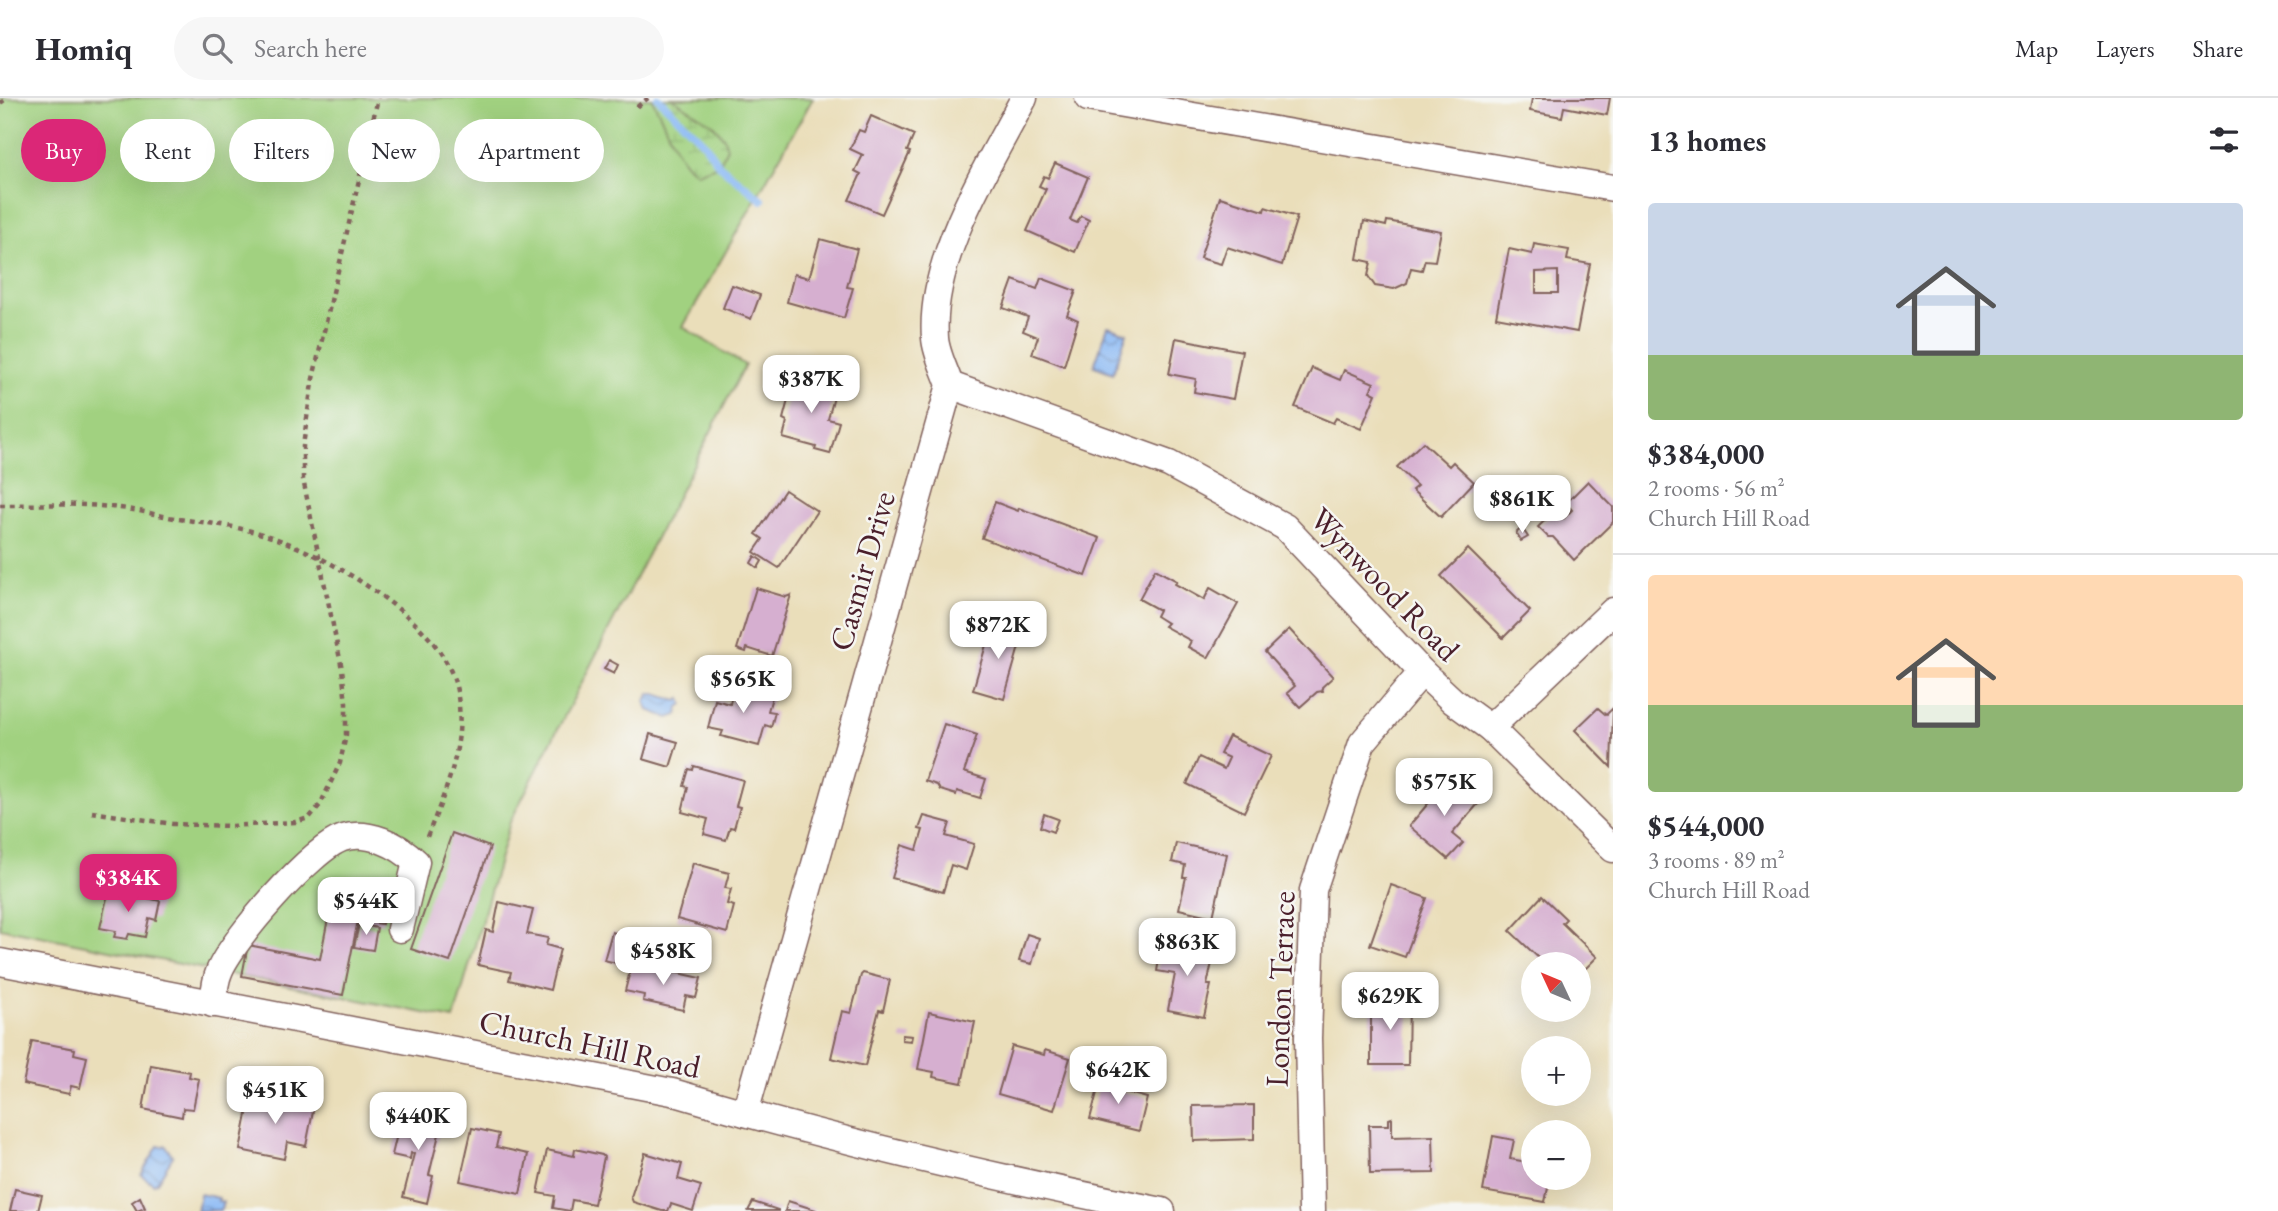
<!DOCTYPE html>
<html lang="en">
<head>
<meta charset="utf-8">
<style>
  body { margin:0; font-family:"EB Garamond",serif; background:#f7f7f7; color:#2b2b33; height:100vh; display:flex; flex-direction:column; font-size:26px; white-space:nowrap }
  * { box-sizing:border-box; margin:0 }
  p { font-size:23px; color:#7c7c81 }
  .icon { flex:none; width:38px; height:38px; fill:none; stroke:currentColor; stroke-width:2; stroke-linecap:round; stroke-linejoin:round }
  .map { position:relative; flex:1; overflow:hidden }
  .side { display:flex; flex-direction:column; background:#fff; width:665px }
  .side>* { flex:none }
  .guide { position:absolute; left:21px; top:21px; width:665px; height:63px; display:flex; gap:14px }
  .needle { width:46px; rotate:314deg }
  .buttons { position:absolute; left:1521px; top:854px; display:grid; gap:14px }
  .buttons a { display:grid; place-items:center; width:70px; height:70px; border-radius:50%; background:#fff; box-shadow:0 7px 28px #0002; font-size:35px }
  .price { position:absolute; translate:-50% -60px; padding:0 16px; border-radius:14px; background:#fff; color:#222; font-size:23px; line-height:46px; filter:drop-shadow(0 2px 4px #0008) }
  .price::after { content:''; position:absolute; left:50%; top:42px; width:21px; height:16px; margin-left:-10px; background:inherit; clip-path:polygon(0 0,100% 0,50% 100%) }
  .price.on { background:#db2777; color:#fff }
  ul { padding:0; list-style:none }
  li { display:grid; align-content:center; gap:14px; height:371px; padding:0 35px }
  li+li { border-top:2px solid #e1e1e2 }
  li span { display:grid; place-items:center; height:217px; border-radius:7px; color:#555 }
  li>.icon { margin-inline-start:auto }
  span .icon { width:126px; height:126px; fill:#fffc; stroke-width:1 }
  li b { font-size:30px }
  h2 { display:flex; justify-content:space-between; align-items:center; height:84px; padding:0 35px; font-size:30px }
  .chip { padding:0 24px; border-radius:32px; background:#fff; box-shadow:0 7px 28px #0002; font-size:24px; line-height:63px }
  .chip.on { background:#db2777; color:#fff }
  header { display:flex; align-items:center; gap:42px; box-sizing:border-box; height:98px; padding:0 35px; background:#fff; border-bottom:2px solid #e1e1e2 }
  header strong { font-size:33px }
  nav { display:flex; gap:38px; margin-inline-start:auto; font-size:24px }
  .search { width:490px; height:63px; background:#f7f7f7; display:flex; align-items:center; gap:18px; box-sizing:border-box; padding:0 24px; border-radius:38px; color:#7c7c81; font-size:26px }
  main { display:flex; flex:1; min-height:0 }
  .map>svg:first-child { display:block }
  .green { fill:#a1d180; stroke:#767856; stroke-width:2 }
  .wetland { fill:url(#wetland-marsh); stroke:#767856; stroke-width:2 }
  .water { fill:url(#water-waves); stroke:#6a6c90; stroke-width:2 }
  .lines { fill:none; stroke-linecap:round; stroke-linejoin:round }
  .stream { stroke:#8ab9f5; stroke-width:8 }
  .building { fill:#d6afd0; fill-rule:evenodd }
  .minor-casing { stroke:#82625d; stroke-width:29 }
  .path { stroke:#82625d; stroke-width:4.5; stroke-dasharray:5 5; stroke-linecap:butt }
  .minor { stroke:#fff; stroke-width:26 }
  .labels { text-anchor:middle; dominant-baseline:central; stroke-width:5; stroke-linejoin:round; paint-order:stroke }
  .street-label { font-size:32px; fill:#4a1f2b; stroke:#f6f6f2 }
</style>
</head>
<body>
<header>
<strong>Homiq</strong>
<div class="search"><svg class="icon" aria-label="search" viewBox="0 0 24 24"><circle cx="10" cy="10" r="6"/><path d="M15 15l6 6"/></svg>Search here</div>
<nav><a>Map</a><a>Layers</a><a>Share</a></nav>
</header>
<main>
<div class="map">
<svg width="1613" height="1113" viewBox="0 0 1613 1113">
  <defs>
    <pattern id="wetland-marsh" width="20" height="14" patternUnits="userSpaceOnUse" patternTransform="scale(1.75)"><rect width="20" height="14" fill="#a1d180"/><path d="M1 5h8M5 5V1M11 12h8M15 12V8" fill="none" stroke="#8cb36f"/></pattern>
    <pattern id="water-waves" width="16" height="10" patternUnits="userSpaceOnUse" patternTransform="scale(1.75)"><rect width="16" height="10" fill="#8ab9f5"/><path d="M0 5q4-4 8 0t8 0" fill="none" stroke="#7396c7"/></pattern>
  </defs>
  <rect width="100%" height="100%" fill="#f6f6f2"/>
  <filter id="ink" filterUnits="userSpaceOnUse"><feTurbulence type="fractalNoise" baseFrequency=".0143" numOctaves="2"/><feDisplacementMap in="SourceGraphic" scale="14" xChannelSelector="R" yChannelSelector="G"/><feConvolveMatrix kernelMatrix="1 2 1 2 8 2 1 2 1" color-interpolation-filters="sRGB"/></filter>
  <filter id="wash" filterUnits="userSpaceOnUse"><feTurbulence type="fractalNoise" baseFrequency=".00686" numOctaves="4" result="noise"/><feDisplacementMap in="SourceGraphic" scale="28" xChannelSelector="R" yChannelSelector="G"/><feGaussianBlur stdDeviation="1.57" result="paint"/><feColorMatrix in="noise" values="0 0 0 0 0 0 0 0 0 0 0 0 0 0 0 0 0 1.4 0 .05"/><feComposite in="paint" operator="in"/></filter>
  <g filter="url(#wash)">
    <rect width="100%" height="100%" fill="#eadeba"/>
    <polygon class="green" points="0,0 813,0 683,229 745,267 510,724 454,921 0,830"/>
    <path class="wetland" d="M 651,0 L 672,0 L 712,26 L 724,40 L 727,50 L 719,67 L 697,75 C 675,64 665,20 651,0 Z"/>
    <g class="water">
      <polygon points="1108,228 1127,235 1113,275 1094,268"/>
      <polygon points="650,596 656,596 677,603 681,601 683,606 679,609 677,617 669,620 648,612 645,603"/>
      <polygon points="165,1047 173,1058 157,1084 154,1086 141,1077 158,1048 162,1049"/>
      <polygon points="200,1096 219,1100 218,1103 223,1104 221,1112 197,1113"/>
    </g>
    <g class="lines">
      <polyline class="stream" points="658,0 705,46 719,67 762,102"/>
    </g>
    <g id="blocks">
      <g class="building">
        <polygon points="1532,0 1610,0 1607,17 1564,9 1562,19 1530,13"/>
        <polygon points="871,18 914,37 907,53 910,54 882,116 849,102 861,76 855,73 863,57 850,51 859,32 864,34"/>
        <polygon points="1055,65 1088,79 1070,122 1077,125 1081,118 1089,122 1075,154 1027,133 1046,91 1039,88 1044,78 1048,80"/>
        <polygon points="1220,99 1264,113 1265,109 1297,119 1282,167 1227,149 1221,166 1200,160"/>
        <polygon points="1364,123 1386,128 1387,123 1441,133 1435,163 1425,162 1422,172 1411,170 1407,185 1394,191 1375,188 1368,178 1371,164 1357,161"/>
        <polygon points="820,141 857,151 847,189 853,190 844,220 787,204 794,176 809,180"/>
        <path d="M 1534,146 L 1569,152 L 1567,162 L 1590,166 L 1577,234 L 1496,219 L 1509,151 L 1532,156 ZM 1558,173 L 1558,195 L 1536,195 L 1536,174 Z"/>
        <polygon points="1041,180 1076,193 1067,217 1078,222 1064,268 1032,256 1038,239 1023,233 1028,219 1003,210 1013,182 1037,191"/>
        <polygon points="732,187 760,197 751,221 723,210"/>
        <polygon points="1176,240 1242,253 1233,301 1194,294 1196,281 1169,276"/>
        <polygon points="1312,270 1340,282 1344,272 1374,285 1370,293 1376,296 1361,331 1336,320 1333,325 1295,309"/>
        <polygon points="800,278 837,288 828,321 839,324 830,356 815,352 816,349 783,340 787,323 783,321 792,287 797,288"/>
        <polygon points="1423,344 1449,368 1453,364 1474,384 1441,419 1412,392 1417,388 1397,369"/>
        <polygon points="1588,383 1613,409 1613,424 1574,462 1553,439 1548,439 1538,429 1556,412 1564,420 1572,412 1566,405"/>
        <polygon points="785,392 817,413 779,470 754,454 763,441 756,436"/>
        <polygon points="995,404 1018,413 1019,410 1100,440 1086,478 982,440"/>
        <polygon points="1522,430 1528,439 1521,443 1516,435"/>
        <polygon points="1468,451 1530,513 1503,540 1441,478"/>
        <polygon points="755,458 762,463 758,470 751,465"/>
        <polygon points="1155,471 1177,483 1175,486 1204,502 1210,490 1238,506 1208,560 1188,549 1191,543 1164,528 1167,525 1156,518 1159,512 1139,501"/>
        <polygon points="756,490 786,499 791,497 772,558 747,550 746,554 737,551"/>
        <polygon points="992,526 1023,535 1004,601 973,592"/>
        <polygon points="1289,531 1333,579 1322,589 1323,593 1317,594 1300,609 1287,595 1295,588 1265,554"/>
        <polygon points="609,562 618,567 614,576 604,571"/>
        <polygon points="734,586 773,596 768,613 775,614 771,629 765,627 759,648 721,638 723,633 708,630 715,602 730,606"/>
        <polygon points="1598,610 1606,617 1613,610 1611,669 1575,632"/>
        <polygon points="944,626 977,637 964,674 986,681 980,700 957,693 956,697 940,692 937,687 925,683"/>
        <polygon points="650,636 678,644 670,669 643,661"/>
        <polygon points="1229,638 1271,658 1244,714 1187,686 1199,659 1224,671 1229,660 1220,656"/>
        <polygon points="694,668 743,682 736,708 740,709 734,730 730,729 726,742 704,736 708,721 682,714 688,689 684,688 689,671 693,672"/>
        <polygon points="1449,681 1478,706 1452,736 1463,745 1448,761 1409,728"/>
        <polygon points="1044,716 1058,721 1053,734 1040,729"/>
        <polygon points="924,718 950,725 946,738 974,746 966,772 951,767 943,794 892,780 902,747 917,752 923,732 919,731"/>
        <polygon points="452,735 490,749 450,864 411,851"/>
        <polygon points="1176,745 1227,756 1213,819 1179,811 1186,779 1183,779 1185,767 1172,764"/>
        <polygon points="693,765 729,775 725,790 731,791 727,806 734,808 727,835 677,821"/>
        <polygon points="335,785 388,794 382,826 358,822 343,897 242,878 248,847 320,861"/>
        <polygon points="1391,787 1427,800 1405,859 1370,847"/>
        <polygon points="109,791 160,803 156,822 149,820 145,839 129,836 127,841 114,839 116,833 100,830"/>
        <polygon points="1542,798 1566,821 1562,825 1597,859 1578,878 1578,866 1545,866 1510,833"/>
        <polygon points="499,804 533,812 527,836 548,840 546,847 560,851 550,892 509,882 511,874 478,867 486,832 493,834"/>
        <polygon points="359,826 377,830 373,852 354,849"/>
        <polygon points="612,834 636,841 628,868 604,862"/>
        <polygon points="1027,836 1039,840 1032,866 1019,863"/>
        <polygon points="1162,845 1214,856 1207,887 1211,887 1204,919 1168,912 1175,876 1157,873"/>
        <polygon points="631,869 650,873 651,869 701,880 696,900 686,898 683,912 643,903 644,897 625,893"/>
        <polygon points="863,875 890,882 883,913 879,912 865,968 831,960 842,913 851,915 861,877"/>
        <polygon points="1371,902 1409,902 1408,967 1371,967"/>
        <polygon points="929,914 975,924 962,985 933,979 934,974 918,971"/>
        <polygon points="902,937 912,938 911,943 902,942"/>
        <polygon points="32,943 75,951 74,956 87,959 80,990 71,988 69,996 23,986"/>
        <polygon points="1012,948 1044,957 1045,952 1070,960 1054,1012 998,996"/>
        <polygon points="151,967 190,974 189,979 199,981 193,1011 183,1010 182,1019 143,1011"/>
        <polygon points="1102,976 1117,980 1114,991 1147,1000 1139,1033 1090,1021"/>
        <polygon points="251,996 314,1008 306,1048 287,1044 284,1061 240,1052"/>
        <polygon points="1254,1007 1254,1041 1194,1043 1193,1008"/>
        <polygon points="411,1013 429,1018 428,1020 442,1024 429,1077 433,1078 427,1105 403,1099 414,1056 411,1055 410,1061 392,1057 402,1015 410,1017"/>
        <polygon points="1392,1020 1392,1039 1433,1038 1434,1075 1370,1076 1369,1027 1389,1027 1389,1021"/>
        <polygon points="472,1030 499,1036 496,1049 528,1056 520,1096 460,1083"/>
        <polygon points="1493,1038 1514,1042 1510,1061 1533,1065 1533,1080 1550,1080 1545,1104 1483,1093"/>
        <polygon points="575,1051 602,1057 604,1059 594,1106 572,1102 570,1113 553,1110 555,1098 538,1095 547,1052 574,1058"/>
        <polygon points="645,1055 682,1066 678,1081 701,1088 693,1113 671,1106 668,1113 662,1113 633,1104 631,1099"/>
        <polygon points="15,1091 42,1097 38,1113 10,1113"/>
        <polygon points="140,1099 145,1110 137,1113 132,1104"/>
        <polygon points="788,1103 816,1112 816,1113 785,1113"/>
        <polygon points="753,1104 778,1112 778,1113 748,1113"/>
      </g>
    </g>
  </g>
  <g filter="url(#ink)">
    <use href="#blocks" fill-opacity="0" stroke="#82625d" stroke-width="2"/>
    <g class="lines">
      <g class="minor-casing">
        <g id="minor">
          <polyline points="1088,0 1613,90"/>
          <polyline points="950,287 1169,366 1285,429 1422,574 1453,603 1490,630 1613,751"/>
          <polyline points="1490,630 1613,513"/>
          <path d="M 0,864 L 672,994 C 833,1042 997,1080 1162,1113"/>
          <path d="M 213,906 C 214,896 215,883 219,874 C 230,844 312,750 343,740 C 368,732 399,747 416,764 L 400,831"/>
          <path d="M 745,1015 L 950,287 C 945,272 936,255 935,240 C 929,160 988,69 1024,0"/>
          <polyline points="1312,1113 1308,940 1313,792 1362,645 1422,574"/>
        </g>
      </g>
      <g class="path">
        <polyline points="0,5 8,0"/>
        <polyline points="637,9 648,0"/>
        <path d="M 0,407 C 36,407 75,405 111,409 C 134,411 157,417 179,421 C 200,424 221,426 242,431 C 293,441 351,474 392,506 C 421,528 450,557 457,593 C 467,646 446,693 426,741"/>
        <polyline points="92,714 173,726 230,728 295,724 309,720 320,707 340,665 346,637 346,605 342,571 303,381 303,348 312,285 378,0"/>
      </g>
      <use href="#minor" class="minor"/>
    </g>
  </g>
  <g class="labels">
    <g class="street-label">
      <text transform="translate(862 473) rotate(-74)">Casmir Drive</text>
      <text transform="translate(1385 486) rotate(46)">Wynwood Road</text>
      <text transform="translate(1280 891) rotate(-88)">London Terrace</text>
      <text transform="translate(590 946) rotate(12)">Church Hill Road</text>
    </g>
  </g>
</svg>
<div class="buttons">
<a><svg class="needle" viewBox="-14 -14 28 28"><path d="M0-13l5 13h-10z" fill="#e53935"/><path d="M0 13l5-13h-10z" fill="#7c7c81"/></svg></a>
<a>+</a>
<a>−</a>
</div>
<b class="price" style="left:811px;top:317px">$387K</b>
<b class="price" style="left:1522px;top:437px">$861K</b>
<b class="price" style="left:998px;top:563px">$872K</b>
<b class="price" style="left:743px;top:617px">$565K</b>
<b class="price" style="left:1444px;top:720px">$575K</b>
<b class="price on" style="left:128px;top:816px">$384K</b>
<b class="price" style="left:366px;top:839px">$544K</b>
<b class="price" style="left:1187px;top:880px">$863K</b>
<b class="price" style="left:663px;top:889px">$458K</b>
<b class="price" style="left:1390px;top:934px">$629K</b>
<b class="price" style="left:1118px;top:1008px">$642K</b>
<b class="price" style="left:275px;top:1028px">$451K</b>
<b class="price" style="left:418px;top:1054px">$440K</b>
<div class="guide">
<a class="chip on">Buy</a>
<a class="chip">Rent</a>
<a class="chip">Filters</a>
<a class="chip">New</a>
<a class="chip">Apartment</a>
</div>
</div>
<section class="side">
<h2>13 homes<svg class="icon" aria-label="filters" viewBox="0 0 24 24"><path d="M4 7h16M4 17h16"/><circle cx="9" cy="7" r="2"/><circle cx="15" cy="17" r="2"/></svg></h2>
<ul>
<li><span style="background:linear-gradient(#c9d6e8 70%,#8fb573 0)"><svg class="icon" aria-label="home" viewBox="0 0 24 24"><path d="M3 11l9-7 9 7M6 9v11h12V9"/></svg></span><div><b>$384,000</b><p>2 rooms · 56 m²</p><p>Church Hill Road</p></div></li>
<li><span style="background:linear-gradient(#ffd9b3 60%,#8fb573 0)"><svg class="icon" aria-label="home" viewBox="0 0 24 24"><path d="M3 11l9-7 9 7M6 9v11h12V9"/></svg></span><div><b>$544,000</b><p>3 rooms · 89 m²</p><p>Church Hill Road</p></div></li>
</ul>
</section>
</main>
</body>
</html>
